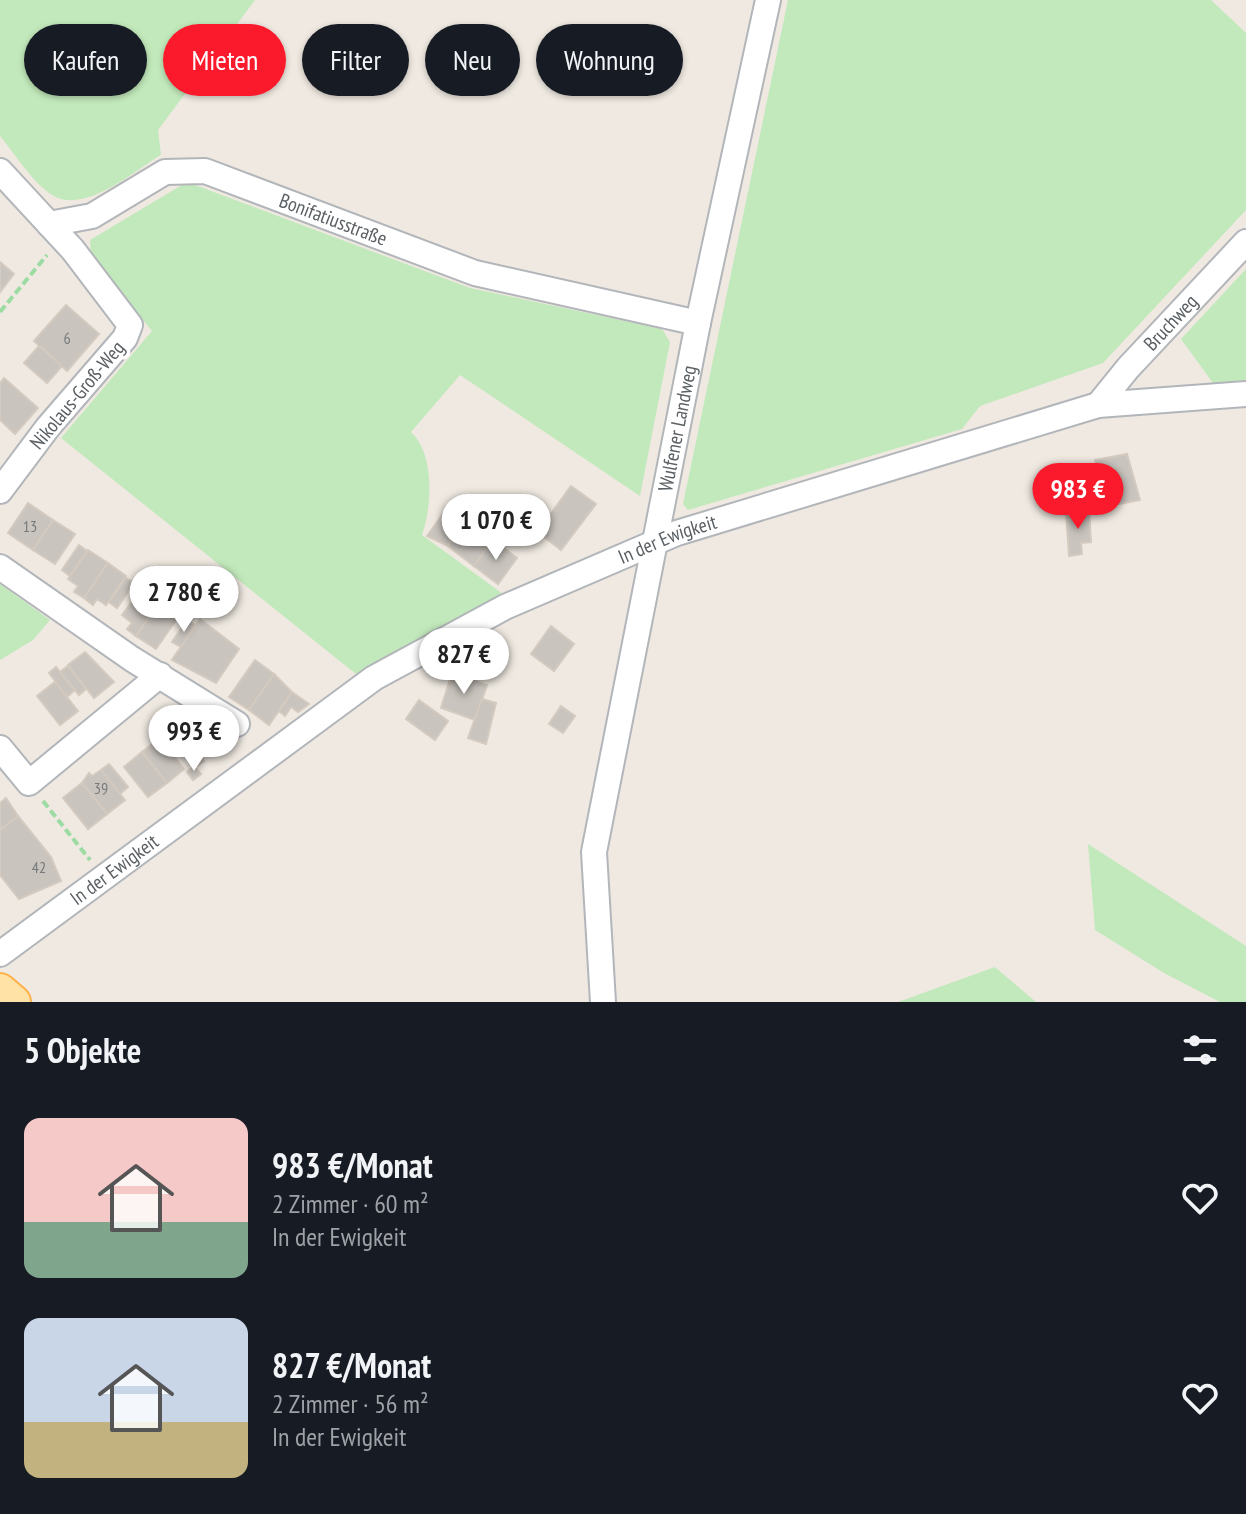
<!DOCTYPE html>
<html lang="de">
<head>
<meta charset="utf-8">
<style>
  body { margin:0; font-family:"PT Sans Narrow",sans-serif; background:#242831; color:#f1f3f6; height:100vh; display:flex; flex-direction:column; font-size:30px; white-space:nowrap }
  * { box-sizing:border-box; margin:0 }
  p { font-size:26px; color:#9ea1a6 }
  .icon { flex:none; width:44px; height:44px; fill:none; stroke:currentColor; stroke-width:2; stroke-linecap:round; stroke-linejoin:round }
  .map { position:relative; height:1002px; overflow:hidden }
  .details { display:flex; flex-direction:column; background:#171b24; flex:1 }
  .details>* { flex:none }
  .top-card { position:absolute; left:24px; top:24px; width:800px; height:72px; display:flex; gap:16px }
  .price { position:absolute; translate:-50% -68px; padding:0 18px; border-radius:28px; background:#fff; color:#222; font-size:26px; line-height:52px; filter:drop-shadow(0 2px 4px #0008) }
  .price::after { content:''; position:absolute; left:50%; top:48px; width:24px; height:18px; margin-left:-12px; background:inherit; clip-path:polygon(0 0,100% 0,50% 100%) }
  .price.on { background:#fb1a2c; color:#fff }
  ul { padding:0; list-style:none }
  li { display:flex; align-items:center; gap:24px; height:200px; padding:0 24px }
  li span { display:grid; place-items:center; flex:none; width:224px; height:160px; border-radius:16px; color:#555 }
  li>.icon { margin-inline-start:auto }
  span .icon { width:96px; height:96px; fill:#fffc; stroke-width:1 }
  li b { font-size:34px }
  h2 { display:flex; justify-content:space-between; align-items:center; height:96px; padding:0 24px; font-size:34px }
  .chip { padding:0 28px; border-radius:36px; background:#171b24; box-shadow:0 2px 6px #0004; font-size:28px; line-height:72px }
  .chip.on { background:#fb1a2c; color:#fff }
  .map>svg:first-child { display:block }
  .green { fill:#c2e9bb }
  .building { fill:#c9c4be; stroke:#d4cabf; stroke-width:2 }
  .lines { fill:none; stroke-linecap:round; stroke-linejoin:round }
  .minor-casing { stroke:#b2b6ba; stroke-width:28 }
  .major-casing { stroke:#ffb04a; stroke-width:36 }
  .path { stroke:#9cdca3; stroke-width:4; stroke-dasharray:8 4; stroke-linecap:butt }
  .minor { stroke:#fff; stroke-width:24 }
  .major { stroke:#ffe2a6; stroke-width:32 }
  .labels { text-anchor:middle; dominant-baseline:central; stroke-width:7; stroke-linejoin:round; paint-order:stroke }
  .number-label { font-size:16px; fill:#76797a }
  .street-label { font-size:20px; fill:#5a6064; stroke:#fff }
</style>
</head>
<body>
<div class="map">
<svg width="1246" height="1002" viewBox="0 0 1246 1002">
  <rect width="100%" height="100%" fill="#efe9e1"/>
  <g class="green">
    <path d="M 0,0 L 255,0 L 158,130 L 161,155 C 133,171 82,218 49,193 C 30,179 15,154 0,136 Z"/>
    <polygon points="788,0 1211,0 1246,33 1246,210 1103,363 980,406 962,429 688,510 683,504"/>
    <path d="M 187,182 L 470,288 L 662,329 L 670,342 L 640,496 L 460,375 L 411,432 C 435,454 432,507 422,535 L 503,594 L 356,674 L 61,438 L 152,331 L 91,255 L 90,240 Z"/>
    <polygon points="1246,269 1246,380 1213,383 1181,339"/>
    <polygon points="0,584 50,620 33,640 0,660"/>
    <polygon points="1088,844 1246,946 1246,1002 1220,1002 1164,973 1095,930"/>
    <polygon points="995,967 1036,1002 898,1002"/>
  </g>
  <g class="building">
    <polygon points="0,262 14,274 0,292"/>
    <polygon points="66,305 99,334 67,371 34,341"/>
    <polygon points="39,346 62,366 47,383 24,363"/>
    <polygon points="4,378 38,408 15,434 0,420 0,383"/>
    <polygon points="1127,454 1140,500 1113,505 1110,492 1102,494 1095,460"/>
    <polygon points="571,486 596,504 561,550 529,525 539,513 547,519"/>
    <polygon points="28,503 53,520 33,550 8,533"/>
    <polygon points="449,505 466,518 448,546 427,536"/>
    <polygon points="1089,511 1091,542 1081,543 1082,554 1069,556 1066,512"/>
    <polygon points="53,520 75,534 55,564 33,550"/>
    <polygon points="460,529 487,549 474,566 448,546"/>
    <polygon points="493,540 517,558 498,584 474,566"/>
    <polygon points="79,545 87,551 70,576 62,570"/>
    <polygon points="88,550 108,563 84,598 74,592 78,586 68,579"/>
    <polygon points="108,563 126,576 106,605 97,599 93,605 84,598"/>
    <polygon points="126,578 134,583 117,608 109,602"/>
    <polygon points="145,584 163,597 136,636 127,629 132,623 122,615"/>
    <polygon points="163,597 183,610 156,649 136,636"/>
    <polygon points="200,619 239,649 216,683 172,660"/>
    <polygon points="187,620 195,625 181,647 172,642"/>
    <polygon points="551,626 574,644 554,671 531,654"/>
    <polygon points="85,652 114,682 94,698 68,665"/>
    <polygon points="255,660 274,674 249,710 229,697"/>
    <polygon points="68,666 86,689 79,695 60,672"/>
    <polygon points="56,667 75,690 67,697 49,673"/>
    <polygon points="452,673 487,685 475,720 441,708"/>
    <polygon points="274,674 292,692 269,725 249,710"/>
    <polygon points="55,682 78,711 60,725 37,696"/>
    <polygon points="292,692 309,704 298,712 291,707 285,716 279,711"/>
    <polygon points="482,699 496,703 486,744 468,738"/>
    <polygon points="419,700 448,721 435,740 406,719"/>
    <polygon points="561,706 575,716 563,733 549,724"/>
    <polygon points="196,710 223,739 201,756 176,726"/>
    <polygon points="160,738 184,769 167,783 142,752"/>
    <polygon points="142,752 167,783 148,797 124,767"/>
    <polygon points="198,753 204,761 196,767 189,759"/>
    <polygon points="109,764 128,787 120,794 101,770"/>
    <polygon points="194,766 201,774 193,780 187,772"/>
    <polygon points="101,770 125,800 107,814 82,783 89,773 92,776"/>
    <polygon points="82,783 107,814 88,829 63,798"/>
    <polygon points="6,798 18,816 0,830 0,803"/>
    <polygon points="18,816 51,857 61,881 19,899 0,875 0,830"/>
  </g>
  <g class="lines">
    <g class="minor-casing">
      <g id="minor">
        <polyline points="0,171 73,250 130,325 125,338 48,427 0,491"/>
        <path id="s1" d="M 49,224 L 92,216 L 165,172 L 205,171 L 475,273 L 698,323"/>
        <path id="s2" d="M 1098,405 L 1128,368 L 1246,242"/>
        <polyline points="0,567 132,659 237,724"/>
        <polyline points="0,748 29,783 160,675"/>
        <path id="s3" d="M 0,954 L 374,678 L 505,607 L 677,533 L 1098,405 L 1246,394"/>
        <path id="s4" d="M 603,1002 L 594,852 L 698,323 L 768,0"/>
      </g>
    </g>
    <g class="major-casing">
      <polyline id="major" points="0,990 14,1002"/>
    </g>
    <g class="path">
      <polyline points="0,312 47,255"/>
      <polyline points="43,801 90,860"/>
    </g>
    <use href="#minor" class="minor"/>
    <use href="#major" class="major"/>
  </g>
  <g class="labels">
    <g class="number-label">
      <text x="67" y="338">6</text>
      <text x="30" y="526">13</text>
      <text x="101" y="788">39</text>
      <text x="39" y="867">42</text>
    </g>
    <g class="street-label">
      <text stroke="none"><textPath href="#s1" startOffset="306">Bonifatiusstraße</textPath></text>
      <text stroke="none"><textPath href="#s2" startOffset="110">Bruchweg</textPath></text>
      <text transform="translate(77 395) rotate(-50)">Nikolaus-Groß-Weg</text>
      <text stroke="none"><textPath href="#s4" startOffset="582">Wulfener Landweg</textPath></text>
      <text stroke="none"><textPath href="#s3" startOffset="790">In der Ewigkeit</textPath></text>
      <text stroke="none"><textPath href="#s3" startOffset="142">In der Ewigkeit</textPath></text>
    </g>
  </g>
</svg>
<b class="price on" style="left:1078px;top:531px">983 €</b>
<b class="price" style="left:496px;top:562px">1 070 €</b>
<b class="price" style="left:184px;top:634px">2 780 €</b>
<b class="price" style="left:464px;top:696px">827 €</b>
<b class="price" style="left:194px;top:773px">993 €</b>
<div class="top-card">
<a class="chip">Kaufen</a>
<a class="chip on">Mieten</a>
<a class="chip">Filter</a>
<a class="chip">Neu</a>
<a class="chip">Wohnung</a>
</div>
</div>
<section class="details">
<h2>5 Objekte<svg class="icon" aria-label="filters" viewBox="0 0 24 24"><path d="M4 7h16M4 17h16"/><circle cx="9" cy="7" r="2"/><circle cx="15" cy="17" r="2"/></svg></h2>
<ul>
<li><span style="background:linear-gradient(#f6c9c9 65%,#7fa58c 0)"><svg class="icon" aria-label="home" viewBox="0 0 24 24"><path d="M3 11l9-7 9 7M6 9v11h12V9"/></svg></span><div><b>983 €/Monat</b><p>2 Zimmer · 60 m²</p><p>In der Ewigkeit</p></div><svg class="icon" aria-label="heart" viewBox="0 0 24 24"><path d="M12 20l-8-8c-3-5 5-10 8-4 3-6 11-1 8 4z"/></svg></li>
<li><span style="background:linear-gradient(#c9d6e8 65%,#c2b280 0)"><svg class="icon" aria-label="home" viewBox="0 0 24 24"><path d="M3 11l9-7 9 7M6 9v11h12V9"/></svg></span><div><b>827 €/Monat</b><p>2 Zimmer · 56 m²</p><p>In der Ewigkeit</p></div><svg class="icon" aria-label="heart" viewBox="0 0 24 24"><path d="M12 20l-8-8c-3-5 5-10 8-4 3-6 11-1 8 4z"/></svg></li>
</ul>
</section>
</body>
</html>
